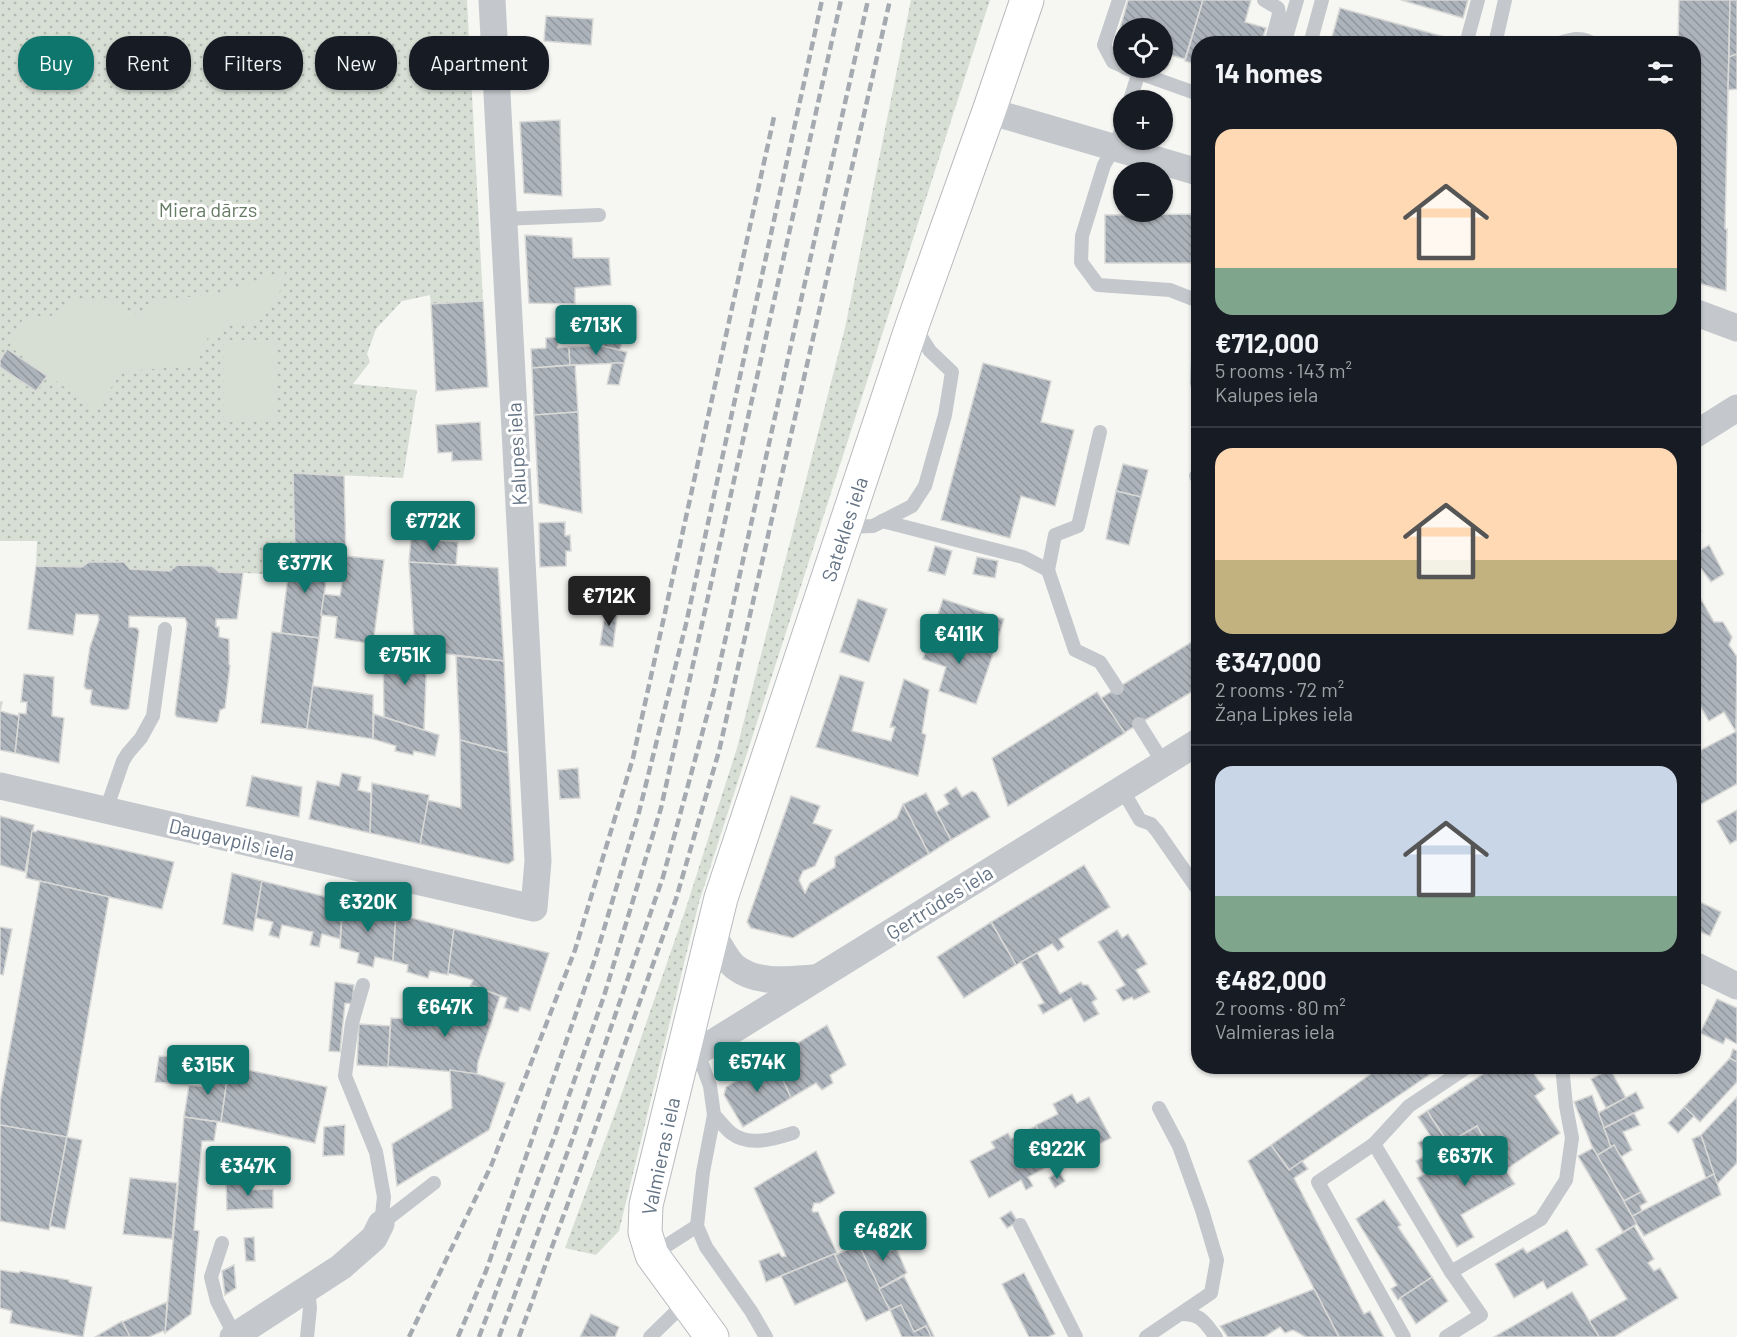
<!DOCTYPE html>
<html lang="en">
<head>
<meta charset="utf-8">
<style>
  body { margin:0; font-family:Barlow,sans-serif; background:#20242c; color:#f1f3f6; height:100vh; display:flex; flex-direction:column; font-size:22px; white-space:nowrap }
  * { box-sizing:border-box; margin:0 }
  p { font-size:20px; color:#9ea1a6 }
  .icon { flex:none; width:33px; height:33px; fill:none; stroke:currentColor; stroke-width:2; stroke-linecap:round; stroke-linejoin:round }
  .map { position:relative; flex:1; overflow:hidden }
  .sheet { position:absolute; left:1191px; top:36px; width:510px; height:1038px; display:flex; flex-direction:column; background:#171b24; border-radius:24px; box-shadow:0 2px 4px #0004 }
  .sheet>* { flex:none }
  .banner { position:absolute; left:18px; top:36px; width:570px; height:54px; display:flex; gap:12px }
  .buttons { position:absolute; left:1113px; top:18px; display:grid; gap:12px }
  .buttons a { display:grid; place-items:center; width:60px; height:60px; border-radius:50%; background:#171b24; box-shadow:0 2px 4px #0004; font-size:30px }
  .price { position:absolute; translate:-50% -51px; padding:0 14px; border-radius:6px; background:#0f766e; color:#fff; font-size:20px; line-height:39px; filter:drop-shadow(0 2px 3px #0008) }
  .price::after { content:''; position:absolute; left:50%; top:36px; width:18px; height:14px; margin-left:-9px; background:inherit; clip-path:polygon(0 0,100% 0,50% 100%) }
  .price.current { background:#222; color:#fff }
  ul { padding:0; list-style:none }
  li { display:grid; align-content:center; gap:12px; height:318px; padding:0 24px }
  li+li { border-top:2px solid #363941 }
  li span { display:grid; place-items:center; height:186px; border-radius:18px; color:#555 }
  li>.icon { margin-inline-start:auto }
  span .icon { width:108px; height:108px; fill:#fffc; stroke-width:1 }
  li b { font-size:26px }
  h2 { display:flex; justify-content:space-between; align-items:center; height:72px; padding:0 24px; font-size:26px }
  .chip { padding:0 21px; border-radius:24px; background:#171b24; box-shadow:0 2px 4px #0004; font-size:21px; line-height:54px }
  .chip.current { background:#0f766e; color:#fff }
  .map>svg:first-child { display:block }
  .grass { fill:url(#grass-dots) }
  .garden { fill:#d7ded4 }
  .building { fill:url(#building-back-hatch); stroke:#d8d8d6; stroke-width:1.5 }
  .lines { fill:none; stroke-linecap:round; stroke-linejoin:round }
  .primary-casing { stroke:#b7bbbf; stroke-width:35 }
  .lane { stroke:#c4c7cb; stroke-width:14 }
  .street { stroke:#c4c7cb; stroke-width:27 }
  .primary { stroke:#fff; stroke-width:33 }
  .rail { stroke:#a4aab0; stroke-width:4.5; stroke-dasharray:9 4.5; stroke-linecap:butt }
  .labels { text-anchor:middle; dominant-baseline:central; stroke-width:6; stroke-linejoin:round; paint-order:stroke }
  .park-label { font-size:20px; fill:#677c64; stroke:#fff }
  .street-label { font-size:20px; fill:#657485; stroke:#fff }
</style>
</head>
<body>
<div class="map">
<svg width="1737" height="1337" viewBox="0 0 1737 1337">
  <defs>
    <pattern id="grass-dots" width="8" height="8" patternUnits="userSpaceOnUse" patternTransform="scale(1.5)"><rect width="8" height="8" fill="#d7ded4"/><path d="M2 2h.1M6 6h.1" fill="none" stroke="#b2b9b2" stroke-width="1.8" stroke-linecap="round"/></pattern>
    <pattern id="building-back-hatch" width="6" height="6" patternUnits="userSpaceOnUse" patternTransform="scale(1.5)"><rect width="6" height="6" fill="#acb3ba"/><path d="M-1 5l2 2M0 0l6 6M5-1l2 2" fill="none" stroke="#90969d"/></pattern>
  </defs>
  <rect width="100%" height="100%" fill="#f6f7f3"/>
  <g class="grass">
    <polygon points="0,0 467,0 483,301 431,304 430,295 402,301 376,329 367,354 370,362 353,384 417,390 403,478 293,473 295,552 291,551 288,575 219,572 212,566 177,565 170,571 130,569 124,562 89,562 82,567 36,566 37,541 0,541"/>
    <polygon points="911,0 990,0 699,902 619,1231 596,1255 565,1248 615,1113 686,908 737,748 845,328"/>
  </g>
  <g class="garden">
    <path d="M 285,271 C 283,293 271,307 257,324 L 223,324 L 219,334 L 209,335 L 196,366 L 123,371 L 95,410 L 13,349 L 12,337 L 24,317 L 51,316 L 72,299 L 111,301 L 139,316 L 161,299 L 215,295 Z"/>
    <polygon points="224,340 277,340 277,421 224,422"/>
  </g>
  <g class="building">
    <polygon points="1128,0 1203,0 1185,59 1162,53 1162,28 1124,28 1124,41 1117,39"/>
    <polygon points="1203,0 1251,0 1245,22 1266,28 1261,44 1198,44 1198,65 1185,61"/>
    <polygon points="1401,0 1468,0 1463,18"/>
    <polygon points="1679,0 1730,0 1725,229 1727,229 1726,291 1694,282 1694,44 1678,44"/>
    <polygon points="1730,0 1737,0 1737,54 1729,57"/>
    <polygon points="1340,8 1456,40 1455,44 1330,44"/>
    <polygon points="546,16 593,19 591,45 544,41"/>
    <polygon points="1737,54 1737,89 1728,90 1729,57"/>
    <polygon points="560,120 562,196 524,193 520,122"/>
    <polygon points="1198,214 1198,263 1105,263 1105,215"/>
    <polygon points="525,235 572,238 573,258 609,258 611,285 575,288 575,304 529,303"/>
    <polygon points="483,301 488,387 436,391 431,304"/>
    <polygon points="608,319 626,323 620,350 602,346"/>
    <polygon points="558,337 558,348 569,347 570,365 532,368 531,349 546,348 546,338"/>
    <polygon points="602,346 627,352 624,363 570,365 569,347"/>
    <polygon points="7,349 47,376 36,391 0,367 0,360"/>
    <polygon points="612,363 624,363 619,385 607,384"/>
    <polygon points="983,363 1051,381 1041,422 1074,430 1055,506 1021,496 1010,538 941,520"/>
    <polygon points="575,365 578,412 534,415 532,368"/>
    <polygon points="578,412 582,513 539,503 534,415"/>
    <polygon points="480,422 482,460 452,461 452,452 438,453 436,425"/>
    <polygon points="1123,464 1148,470 1141,497 1116,491"/>
    <polygon points="293,473 344,476 346,556 295,552"/>
    <polygon points="1116,491 1141,497 1129,545 1106,539"/>
    <polygon points="1694,518 1701,531 1694,535"/>
    <polygon points="565,522 565,536 570,535 571,551 566,551 566,566 540,567 539,523"/>
    <polygon points="411,538 458,542 456,565 409,562"/>
    <polygon points="1709,545 1724,574 1711,582 1700,567 1697,569 1694,563 1694,554"/>
    <polygon points="935,546 952,551 945,575 928,571"/>
    <polygon points="291,551 329,556 319,638 281,633"/>
    <polygon points="346,556 384,560 373,644 335,638 337,617 321,615 324,594 340,596"/>
    <polygon points="977,557 998,561 995,578 973,574"/>
    <polygon points="89,562 124,562 130,569 170,571 177,565 212,566 219,572 243,573 237,619 216,619 216,627 219,627 219,637 229,639 229,664 230,666 225,708 220,710 218,721 216,723 177,717 175,714 187,623 185,618 129,616 129,627 137,628 139,631 129,708 126,710 92,705 90,702 92,690 86,689 84,686 90,647 99,620 98,615 76,614 73,635 28,629 36,566 82,567"/>
    <polygon points="409,562 498,568 504,661 415,650"/>
    <polygon points="1694,587 1714,622 1723,622 1732,637 1729,645 1737,657 1736,732 1724,712 1709,721 1694,696 1694,667 1697,666 1694,663"/>
    <polygon points="858,599 887,609 869,662 840,652"/>
    <polygon points="943,599 1004,619 994,651 933,630"/>
    <polygon points="606,607 618,609 613,647 600,645"/>
    <polygon points="933,630 994,651 976,704 939,691 946,667 923,659"/>
    <polygon points="272,632 319,638 307,729 261,723"/>
    <polygon points="1198,638 1198,688 1124,733 1101,698"/>
    <polygon points="383,646 427,652 424,730 384,717"/>
    <polygon points="456,656 504,661 508,753 460,740"/>
    <polygon points="24,674 54,677 52,716 64,718 59,763 15,753 19,713 26,714 27,702 21,702"/>
    <polygon points="840,675 864,682 852,731 891,741 895,727 890,727 904,679 929,690 922,733 926,735 918,776 816,747"/>
    <polygon points="313,686 373,695 373,739 307,729"/>
    <polygon points="1097,692 1125,733 1008,806 992,758"/>
    <polygon points="0,702 2,702 0,711 19,716 15,753 0,750"/>
    <polygon points="374,714 439,735 435,756 414,751 413,755 395,751 396,746 373,739"/>
    <polygon points="1737,731 1737,784 1694,808 1694,748 1698,746 1701,750"/>
    <polygon points="460,740 508,753 514,860 508,864 420,844 427,800 461,808"/>
    <polygon points="578,768 580,798 560,799 558,770"/>
    <polygon points="342,773 361,777 358,790 371,793 370,833 309,819 317,781 339,786"/>
    <polygon points="252,776 302,787 299,817 246,806"/>
    <polygon points="372,783 429,795 420,844 370,833"/>
    <polygon points="956,787 962,797 972,791 976,793 990,817 951,840 936,812 949,804 944,795"/>
    <polygon points="926,793 951,840 929,854 903,804"/>
    <polygon points="791,796 820,806 813,823 832,830 815,866 803,871 799,880 805,893 810,883 835,867 835,857 897,818 903,804 929,854 793,938 751,928 747,922"/>
    <polygon points="1737,810 1737,840 1730,844 1717,821"/>
    <polygon points="0,816 34,825 25,872 0,865"/>
    <polygon points="37,830 174,862 162,909 26,878 32,831 36,832"/>
    <polygon points="1084,865 1110,907 1059,939 1064,947 1058,951 1052,944 1016,965 991,922"/>
    <polygon points="232,873 262,881 253,931 223,924"/>
    <polygon points="40,881 109,897 67,1137 0,1125 0,1102"/>
    <polygon points="262,881 343,901 340,939 322,934 319,947 310,945 313,932 282,925 279,938 269,935 273,922 256,918"/>
    <polygon points="1694,899 1721,912 1710,936 1698,931 1694,941"/>
    <polygon points="343,901 396,914 393,961 375,957 373,967 357,963 359,953 340,948"/>
    <polygon points="396,914 454,929 448,975 430,971 428,978 407,972 408,965 393,961"/>
    <polygon points="991,922 1016,965 964,998 937,957"/>
    <polygon points="0,927 12,929 3,975 0,974"/>
    <polygon points="454,929 549,953 530,1011 520,1007 518,1012 504,1008 507,998 471,985 473,980 448,973"/>
    <polygon points="1117,930 1122,938 1128,934 1147,964 1136,970 1150,992 1134,1000 1132,997 1123,1001 1116,990 1125,985 1098,942"/>
    <polygon points="1037,953 1060,994 1081,982 1083,985 1088,985 1097,999 1092,1002 1099,1014 1084,1022 1071,998 1043,1014 1038,1005 1044,1003 1021,962"/>
    <polygon points="335,982 354,985 352,1004 345,1003 340,1052 329,1051"/>
    <polygon points="471,985 500,996 478,1062 477,1074 388,1066 391,1018 462,1022 462,1009"/>
    <polygon points="1717,999 1737,1008 1737,1044 1726,1038 1723,1044 1700,1033"/>
    <polygon points="359,1024 390,1026 388,1067 357,1065"/>
    <polygon points="827,1025 846,1065 830,1075 833,1083 822,1090 816,1083 791,1098 773,1058"/>
    <polygon points="1733,1049 1737,1051 1737,1062 1730,1058"/>
    <polygon points="159,1056 190,1059 188,1085 155,1082"/>
    <polygon points="773,1058 791,1098 743,1127 724,1095 726,1087"/>
    <polygon points="1730,1058 1737,1062 1737,1082 1700,1122 1684,1107"/>
    <polygon points="210,1063 229,1067 221,1122 184,1117 189,1085 206,1087"/>
    <polygon points="229,1066 327,1087 315,1143 221,1122"/>
    <polygon points="1382,1066 1442,1066 1289,1170 1271,1145"/>
    <polygon points="1495,1066 1528,1066 1545,1089 1535,1096 1560,1133 1505,1170 1477,1126 1448,1143 1427,1111"/>
    <polygon points="1610,1069 1626,1098 1606,1108 1591,1079"/>
    <polygon points="450,1070 477,1074 505,1083 489,1130 397,1186 392,1144 452,1108"/>
    <polygon points="1636,1092 1644,1108 1604,1128 1598,1113"/>
    <polygon points="1072,1094 1077,1103 1089,1097 1111,1138 1058,1165 1036,1125 1058,1114 1053,1104"/>
    <polygon points="1592,1095 1611,1147 1596,1156 1574,1102"/>
    <polygon points="1737,1097 1737,1163 1717,1184 1701,1135"/>
    <polygon points="1684,1107 1694,1116 1678,1133 1668,1123"/>
    <polygon points="1427,1111 1448,1143 1477,1126 1484,1139 1423,1174 1416,1161 1426,1155 1418,1143 1430,1135 1418,1117"/>
    <polygon points="1634,1113 1640,1125 1623,1132 1632,1150 1621,1157 1614,1145 1611,1147 1604,1128"/>
    <polygon points="184,1117 217,1122 214,1141 202,1141 194,1230 199,1231 191,1314 165,1333"/>
    <polygon points="0,1125 67,1137 49,1230 0,1221"/>
    <polygon points="345,1125 344,1155 323,1156 324,1127"/>
    <polygon points="1036,1126 1056,1162 1028,1177 1033,1186 1026,1190 1021,1180 989,1198 970,1161 995,1148 991,1142 1008,1133 1011,1139"/>
    <polygon points="1701,1135 1714,1174 1706,1178 1692,1139"/>
    <polygon points="67,1137 82,1140 65,1229 50,1226"/>
    <polygon points="1484,1139 1515,1184 1461,1215 1474,1237 1457,1247 1417,1178"/>
    <polygon points="1271,1145 1289,1170 1302,1161 1308,1169 1294,1178 1364,1314 1370,1311 1384,1337 1339,1337 1248,1161"/>
    <polygon points="1614,1145 1641,1192 1624,1201 1596,1156"/>
    <polygon points="1593,1148 1637,1224 1623,1232 1578,1156"/>
    <polygon points="816,1151 835,1193 820,1203 814,1203 812,1210 813,1212 818,1212 837,1253 766,1282 759,1261 779,1253 782,1257 786,1256 754,1188"/>
    <polygon points="272,1158 272,1168 225,1168 225,1159"/>
    <polygon points="1059,1171 1065,1181 1055,1188 1049,1178"/>
    <polygon points="1714,1174 1721,1195 1644,1236 1632,1216"/>
    <polygon points="130,1178 177,1183 172,1239 123,1234"/>
    <polygon points="249,1181 250,1190 273,1189 273,1208 227,1210 226,1182"/>
    <polygon points="1641,1192 1647,1202 1640,1206 1642,1211 1632,1216 1624,1201"/>
    <polygon points="1384,1200 1401,1225 1398,1227 1432,1277 1398,1300 1391,1289 1397,1285 1356,1219"/>
    <polygon points="1011,1211 1018,1222 1007,1228 1000,1218"/>
    <polygon points="1634,1226 1654,1259 1648,1263 1654,1271 1660,1268 1678,1298 1614,1337 1599,1337 1589,1321 1627,1299 1596,1249"/>
    <polygon points="1567,1230 1588,1265 1547,1289 1543,1281 1514,1298 1495,1264 1523,1248 1527,1253"/>
    <polygon points="882,1236 889,1251 896,1248 907,1273 879,1289 860,1247"/>
    <polygon points="254,1237 255,1261 246,1261 244,1238"/>
    <polygon points="859,1245 890,1310 866,1321 835,1255"/>
    <polygon points="834,1254 847,1281 795,1305 781,1276"/>
    <polygon points="234,1265 236,1288 225,1295 222,1271"/>
    <polygon points="0,1270 19,1273 20,1271 69,1280 69,1282 92,1287 83,1337 10,1323 12,1311 0,1308"/>
    <polygon points="1024,1273 1055,1334 1048,1337 1029,1337 1002,1284"/>
    <polygon points="904,1276 934,1336 931,1337 926,1326 914,1332 901,1305 890,1310 879,1289"/>
    <polygon points="1432,1277 1448,1301 1416,1324 1400,1298"/>
    <polygon points="1314,1289 1339,1337 1306,1337 1293,1330 1285,1333 1280,1327 1264,1337 1228,1337 1220,1326"/>
    <polygon points="1572,1292 1599,1337 1494,1337"/>
    <polygon points="167,1302 165,1333 163,1331 149,1337 130,1337 122,1322"/>
    <polygon points="901,1305 914,1332 926,1326 931,1337 902,1337 890,1310"/>
    <polygon points="591,1314 619,1327 615,1337 580,1337"/>
    <polygon points="122,1321 130,1337 95,1337"/>
  </g>
  <g class="lines">
    <g class="primary-casing">
      <polyline id="primary" points="712,1337 652,1255 645,1232 646,1205 721,898 913,323 989,111 1027,0"/>
    </g>
    <g class="lane">
      <polyline points="1119,0 1104,45 1113,62 1124,67"/>
      <polyline points="1264,0 1278,8 1279,14 1271,44"/>
      <polyline points="1284,44 1297,0"/>
      <polyline points="1310,44 1322,0"/>
      <polyline points="1466,44 1478,0"/>
      <polyline points="1495,44 1505,0"/>
      <path d="M 1557,44 C 1569,40 1582,35 1593,44"/>
      <polyline points="1162,63 1165,53"/>
      <polyline points="1125,68 1198,94"/>
      <polyline points="1130,100 1139,72"/>
      <polyline points="1124,124 1114,148 1104,165 1082,236 1081,262 1098,285 1170,290 1198,301"/>
      <polyline points="503,219 599,215"/>
      <polyline points="1198,357 1197,383 1198,384"/>
      <polyline points="1196,476 1198,475"/>
      <polyline points="882,521 1023,557 1048,570 1075,650 1100,662 1117,688"/>
      <polyline points="845,527 873,526 912,506 925,486 945,415 952,372 930,351 914,326"/>
      <polyline points="1048,570 1055,535 1078,526 1100,432"/>
      <polyline points="1139,724 1164,764"/>
      <polyline points="1123,791 1140,820 1151,824 1157,831 1198,890"/>
      <polyline points="106,810 123,761 128,753 141,738 153,716 165,629"/>
      <polyline points="363,985 352,1023 345,1076 376,1152 384,1197 381,1224"/>
      <polyline points="698,1053 710,1086 714,1115 703,1172 697,1226 706,1247 751,1311 766,1337"/>
      <path d="M 714,1115 C 720,1121 725,1128 731,1133 C 749,1147 774,1139 793,1133"/>
      <polyline points="1374,1144 1451,1272 1541,1219 1566,1180 1572,1138 1566,1106 1562,1066"/>
      <polyline points="381,1224 434,1183"/>
      <polyline points="1020,1225 1076,1337"/>
      <polyline points="222,1243 211,1277 217,1301 235,1336"/>
      <polyline points="652,1255 697,1226"/>
      <path d="M 1181,1314 C 1202,1314 1204,1322 1216,1337"/>
      <polyline points="307,1337 310,1308 308,1289"/>
      <polyline points="650,1337 686,1302"/>
      <polyline points="1146,1337 1211,1293 1217,1260 1202,1210 1179,1146 1159,1108"/>
      <polyline points="1404,1337 1318,1182 1374,1144 1409,1106 1469,1066"/>
      <polyline points="1446,1337 1481,1315 1451,1272"/>
    </g>
    <g class="street">
      <polyline points="989,111 1198,172"/>
      <polyline points="1694,312 1737,328"/>
      <polyline points="1694,435 1737,408"/>
      <polyline points="0,786 534,908 538,861 492,0"/>
      <path d="M 711,931 C 717,941 727,961 735,967 C 757,984 787,980 813,978"/>
      <polyline points="1694,965 1737,986"/>
      <polyline points="680,1063 1198,742"/>
      <polyline points="233,1337 341,1267 374,1238 381,1224"/>
    </g>
    <use href="#primary" class="primary"/>
    <g class="rail">
      <polyline points="409,1337 491,1166 575,950 633,758 774,117"/>
      <polyline points="458,1337 486,1271 595,959 639,812 686,624 822,0"/>
      <polyline points="479,1337 556,1132 604,996 661,808 841,0"/>
      <polyline points="499,1337 572,1140 663,877 714,690 868,0"/>
      <polyline points="519,1337 590,1143 676,899 719,751 890,0"/>
    </g>
  </g>
  <g class="labels">
    <g class="park-label">
      <text x="208" y="209">Miera dārzs</text>
    </g>
    <g class="street-label">
      <text transform="translate(516 454) rotate(-93)">Kalupes iela</text>
      <text transform="translate(844 529) rotate(-72)">Satekles iela</text>
      <text transform="translate(232 839) rotate(13)">Daugavpils iela</text>
      <text transform="translate(939 902) rotate(-32)">Ģertrūdes iela</text>
      <text transform="translate(660 1156) rotate(-78)">Valmieras iela</text>
    </g>
  </g>
</svg>
<div class="buttons">
<a><svg class="icon" aria-label="locate" viewBox="0 0 24 24"><circle cx="12" cy="12" r="6"/><path d="M12 2v4M12 18v4M2 12h4M18 12h4"/></svg></a>
<a>+</a>
<a>−</a>
</div>
<b class="price" style="left:596px;top:356px">€713K</b>
<b class="price" style="left:433px;top:552px">€772K</b>
<b class="price" style="left:305px;top:594px">€377K</b>
<b class="price current" style="left:609px;top:627px">€712K</b>
<b class="price" style="left:959px;top:665px">€411K</b>
<b class="price" style="left:405px;top:686px">€751K</b>
<b class="price" style="left:368px;top:933px">€320K</b>
<b class="price" style="left:445px;top:1038px">€647K</b>
<b class="price" style="left:757px;top:1093px">€574K</b>
<b class="price" style="left:208px;top:1096px">€315K</b>
<b class="price" style="left:1057px;top:1180px">€922K</b>
<b class="price" style="left:1465px;top:1187px">€637K</b>
<b class="price" style="left:248px;top:1197px">€347K</b>
<b class="price" style="left:883px;top:1262px">€482K</b>
<div class="banner">
<a class="chip current">Buy</a>
<a class="chip">Rent</a>
<a class="chip">Filters</a>
<a class="chip">New</a>
<a class="chip">Apartment</a>
</div>
<section class="sheet">
<h2>14 homes<svg class="icon" aria-label="filters" viewBox="0 0 24 24"><path d="M4 7h16M4 17h16"/><circle cx="9" cy="7" r="2"/><circle cx="15" cy="17" r="2"/></svg></h2>
<ul>
<li><span style="background:linear-gradient(#ffd9b3 75%,#7fa58c 0)"><svg class="icon" aria-label="home" viewBox="0 0 24 24"><path d="M3 11l9-7 9 7M6 9v11h12V9"/></svg></span><div><b>€712,000</b><p>5 rooms · 143 m²</p><p>Kalupes iela</p></div></li>
<li><span style="background:linear-gradient(#ffd9b3 60%,#c2b280 0)"><svg class="icon" aria-label="home" viewBox="0 0 24 24"><path d="M3 11l9-7 9 7M6 9v11h12V9"/></svg></span><div><b>€347,000</b><p>2 rooms · 72 m²</p><p>Žaņa Lipkes iela</p></div></li>
<li><span style="background:linear-gradient(#c9d6e8 70%,#7fa58c 0)"><svg class="icon" aria-label="home" viewBox="0 0 24 24"><path d="M3 11l9-7 9 7M6 9v11h12V9"/></svg></span><div><b>€482,000</b><p>2 rooms · 80 m²</p><p>Valmieras iela</p></div></li>
</ul>
</section>
</div>
</body>
</html>
